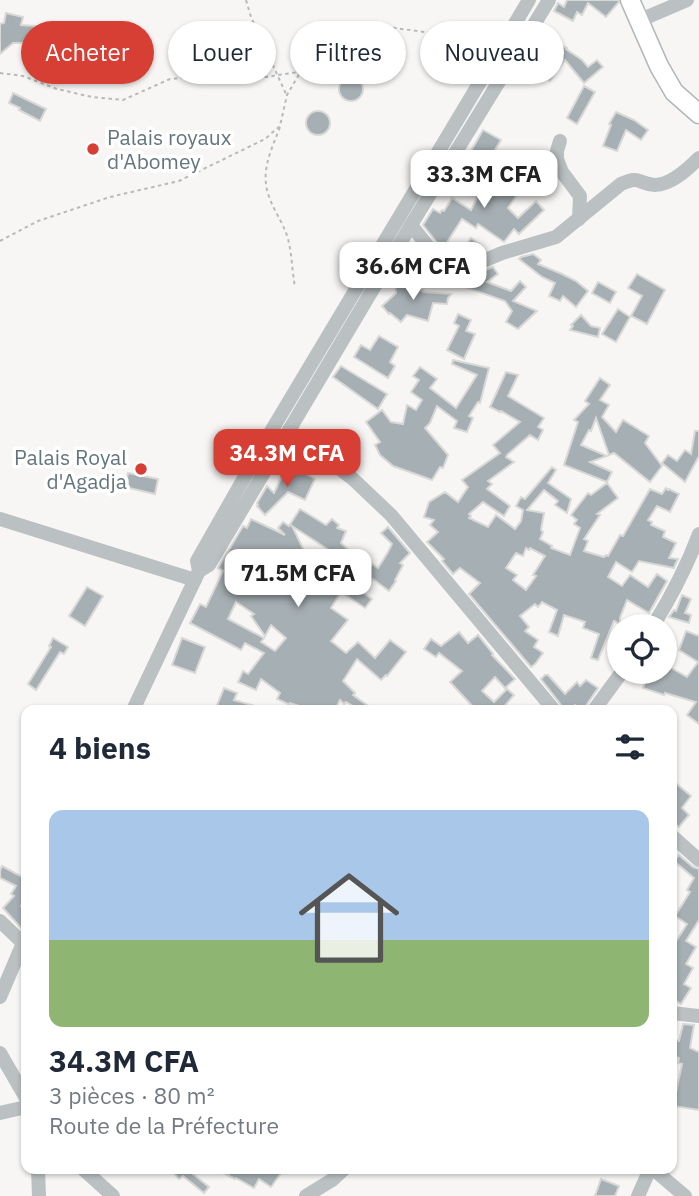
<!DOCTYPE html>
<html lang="fr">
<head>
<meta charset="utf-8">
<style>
  body { margin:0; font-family:"IBM Plex Sans",sans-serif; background:#f2f2f3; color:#1f2937; height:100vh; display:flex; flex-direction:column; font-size:26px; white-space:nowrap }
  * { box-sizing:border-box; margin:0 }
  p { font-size:23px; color:#747a83 }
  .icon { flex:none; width:38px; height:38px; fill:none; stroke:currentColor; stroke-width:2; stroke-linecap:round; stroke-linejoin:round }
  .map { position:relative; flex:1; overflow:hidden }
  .details { position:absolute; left:21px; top:705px; width:656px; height:469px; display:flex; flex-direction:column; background:#fff; border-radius:14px; box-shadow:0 2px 5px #0004 }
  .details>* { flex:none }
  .guide { position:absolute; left:21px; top:21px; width:658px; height:63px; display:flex; gap:14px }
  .fabs { position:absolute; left:607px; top:614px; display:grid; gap:14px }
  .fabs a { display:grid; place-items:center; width:70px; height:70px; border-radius:50%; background:#fff; box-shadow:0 2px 5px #0004; font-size:35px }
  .price { position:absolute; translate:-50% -60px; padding:0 16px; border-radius:14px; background:#fff; color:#222; font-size:23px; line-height:46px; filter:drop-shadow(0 2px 4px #0008) }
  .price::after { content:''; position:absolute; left:50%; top:42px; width:21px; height:16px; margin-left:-10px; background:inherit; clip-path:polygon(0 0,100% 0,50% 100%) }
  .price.on { background:#d73f34; color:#fff }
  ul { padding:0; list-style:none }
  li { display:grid; align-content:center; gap:14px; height:371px; padding:0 28px }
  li+li { border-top:2px solid #e0e1e3 }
  li span { display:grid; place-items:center; height:217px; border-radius:14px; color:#555 }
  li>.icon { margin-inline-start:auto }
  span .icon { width:126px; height:126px; fill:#fffc; stroke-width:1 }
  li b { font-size:30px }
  h2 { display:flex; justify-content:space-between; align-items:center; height:84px; padding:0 28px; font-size:30px }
  .chip { padding:0 24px; border-radius:32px; background:#fff; box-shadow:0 2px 5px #0004; font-size:24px; line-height:63px }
  .chip.on { background:#d73f34; color:#fff }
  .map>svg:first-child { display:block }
  .building { fill:#a6afb3; stroke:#d8d8d6; stroke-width:2; fill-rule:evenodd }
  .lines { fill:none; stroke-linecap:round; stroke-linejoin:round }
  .major-casing { stroke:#b2b7ba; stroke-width:21 }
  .path { stroke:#b6babc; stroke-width:2; stroke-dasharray:3.5 3.5; stroke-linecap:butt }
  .minor { stroke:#bbc1c3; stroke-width:14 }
  .major { stroke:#fff; stroke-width:18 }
  .poi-dot { fill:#d73f34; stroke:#fff; stroke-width:2.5 }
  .labels { text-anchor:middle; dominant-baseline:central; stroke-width:7; stroke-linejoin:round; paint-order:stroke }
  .poi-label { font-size:21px; fill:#64767d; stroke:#fff; text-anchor:start }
</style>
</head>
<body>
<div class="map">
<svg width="699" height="1196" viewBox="0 0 699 1196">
  <rect width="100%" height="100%" fill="#f7f6f4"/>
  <g class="building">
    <polygon points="567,0 619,0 619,2 606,17 588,3 582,15 577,12 573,21 554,11 558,3 564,7"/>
    <polygon points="6,13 23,17 21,25 35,26 33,43 13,43 0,54 0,24 4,23"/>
    <polygon points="542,30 551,34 548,39 567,48 566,49 582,60 588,67 597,60 603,67 584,83 565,60 550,81 522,63"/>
    <circle cx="351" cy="89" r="12"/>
    <polygon points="584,86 595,92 577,124 567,118"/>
    <polygon points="13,93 46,109 40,121 19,110 20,108 9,103"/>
    <circle cx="318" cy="123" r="12"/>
    <polygon points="616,112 634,120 648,130 641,140 626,130 617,151 603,146 611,125 609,124"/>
    <polygon points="483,130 501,140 488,161 471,151"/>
    <polygon points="520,162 528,169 518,183 523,186 508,208 518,218 536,201 544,210 519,234 514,229 504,242 478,224 476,228 462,219 444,247 438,244 423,225 433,209 440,213 442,210 444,211 452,198 471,210 478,196 455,181 463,170 494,190 495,188 500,190"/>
    <polygon points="471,238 482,246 478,253 459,260 457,259"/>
    <polygon points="533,254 541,260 538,264 562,274 576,281 588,291 576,307 563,296 560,301 549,296 555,283 542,277 519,259 521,257"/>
    <polygon points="493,267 498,274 487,282 511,291 520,281 526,287 513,301 537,311 518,329 506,322 512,311 505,301 459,285 471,276"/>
    <polygon points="637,274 665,290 647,324 631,316 642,296 628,288"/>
    <polygon points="395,280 416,283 416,291 422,290 423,292 451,294 448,298 447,304 433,303 428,321 407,315 401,322 390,313 389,314 382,306 396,293"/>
    <polygon points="598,282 616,292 610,303 592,293"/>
    <polygon points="618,309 630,317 616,342 602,334"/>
    <polygon points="458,314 471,320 466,331 475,334 464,359 447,350 459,326 454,323"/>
    <polygon points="581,315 591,326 600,328 598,337 570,330 573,326 571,325"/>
    <polygon points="379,336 398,347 390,362 395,366 388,378 354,357 361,345 370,350"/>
    <polygon points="453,360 489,368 480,403 478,402 469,416 473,418 467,432 454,428 457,421 437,406 430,423 425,428 448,455 443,468 440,467 432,480 393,466 380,455 375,445 380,442 366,422 382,410 391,422 403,424 407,405 416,410 422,400 411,392 419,380 413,376 420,367 437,379 430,388 456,408 477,375 452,364"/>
    <polygon points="341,366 387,394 378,409 333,377"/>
    <path d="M 506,372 L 518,375 L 508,396 L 544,418 L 538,427 L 543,430 L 538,440 L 530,435 L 508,454 L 506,457 L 514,462 L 488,481 L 492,484 L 487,489 L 510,506 L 504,516 L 483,502 L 469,514 L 471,516 L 469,518 L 488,527 L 496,515 L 515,529 L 521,521 L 523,510 L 516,506 L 521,497 L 525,499 L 552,467 L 556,470 L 548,483 L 571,499 L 567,513 L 555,505 L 558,501 L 544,490 L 527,510 L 544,513 L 541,530 L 543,532 L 540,539 L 552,546 L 551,548 L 570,555 L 580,528 L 574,524 L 577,520 L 571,515 L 588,493 L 591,495 L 607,483 L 618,498 L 597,514 L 600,515 L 584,539 L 588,541 L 584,551 L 604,557 L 606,555 L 608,556 L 620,535 L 623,536 L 650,489 L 662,494 L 666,488 L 668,490 L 669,489 L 679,494 L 670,512 L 657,506 L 648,520 L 652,522 L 651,525 L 665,531 L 663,537 L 676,543 L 669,558 L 678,559 L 675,565 L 674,568 L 639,561 L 632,572 L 616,562 L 608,577 L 622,586 L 630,575 L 648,587 L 657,574 L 667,581 L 649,613 L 627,600 L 620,618 L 620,624 L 614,621 L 598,660 L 591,658 L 599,634 L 583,628 L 585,622 L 564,615 L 558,636 L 549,632 L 557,610 L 542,602 L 538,607 L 535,604 L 520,616 L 529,627 L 525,631 L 538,640 L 534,647 L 543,653 L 535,664 L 531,667 L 469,594 L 480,583 L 460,568 L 453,574 L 442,561 L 444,559 L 427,542 L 438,532 L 430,525 L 434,520 L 424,517 L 429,502 L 445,492 L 458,502 L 468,487 L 462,480 L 500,453 L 493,445 L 520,422 L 501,411 L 500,412 L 490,407 ZM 526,548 L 529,550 L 530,548 L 545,556 L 533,575 L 536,576 L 526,590 L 513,580 L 517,575 L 506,568 L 516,553 L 523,556 Z"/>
    <polygon points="600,378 610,385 600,400 609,405 602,417 616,432 623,420 649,436 645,443 662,466 650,482 614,453 609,455 596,418 591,431 589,430 581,445 607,456 590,462 612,472 607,482 564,465 578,422 574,420 589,404 585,401"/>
    <polygon points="695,431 699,431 699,456 685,482 662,463 668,455 677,461 685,450 691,454"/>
    <polygon points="288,464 315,479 305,500 288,492 265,515 257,506 258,505 257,503 267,486 274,493"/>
    <polygon points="128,473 158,479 155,494 125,487"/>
    <path d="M 300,509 L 326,525 L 332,519 L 339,525 L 337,528 L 346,531 L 341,543 L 351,552 L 345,559 L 365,574 L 372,564 L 378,568 L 388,552 L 392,544 L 381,533 L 388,527 L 410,553 L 400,563 L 403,565 L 395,580 L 396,581 L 389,591 L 373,579 L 362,592 L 372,599 L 365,608 L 341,592 L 331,608 L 348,620 L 331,641 L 346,653 L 358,642 L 375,658 L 390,640 L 406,652 L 387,676 L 386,675 L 381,680 L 357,659 L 343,681 L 355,693 L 353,695 L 374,710 L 360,710 L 346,702 L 344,704 L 340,700 L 335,710 L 312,710 L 290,703 L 290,705 L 277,699 L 280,693 L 261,679 L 256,690 L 238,682 L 243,671 L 248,674 L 264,653 L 245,643 L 241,650 L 190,623 L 200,604 L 206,607 L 223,571 L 218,568 L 243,526 L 247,528 L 251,519 L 285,535 L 278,528 L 283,522 L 289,526 ZM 292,526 L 329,550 L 311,565 ZM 236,602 L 254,614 L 251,616 L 265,636 L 271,625 L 286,638 L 275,651 L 261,642 L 264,638 L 228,619 Z"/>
    <polygon points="87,587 103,596 85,626 69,616"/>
    <polygon points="682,595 691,599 685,613 691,615 689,623 669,617 674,610 676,611"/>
    <polygon points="686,631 699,636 699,724 687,715 696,702 665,693 664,695 643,688 649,672 665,672 666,665 687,677 698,662 679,650"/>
    <polygon points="459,632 468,643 478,635 493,654 492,655 515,679 505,688 495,677 482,691 494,702 507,689 514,695 502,709 503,710 476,710 450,682 462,671 439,653 436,657 424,649 431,639 441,646"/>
    <polygon points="53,638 68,647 64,654 60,652 36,690 28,684 51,647 49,646"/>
    <polygon points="182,638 205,647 195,673 172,665"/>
    <polygon points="545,675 548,675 565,694 577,682 580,686 586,680 598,688 583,710 575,705 569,710 565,710 541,679"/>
    <polygon points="224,688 237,693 234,700 262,708 262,710 215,710"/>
    <polygon points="672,780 691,796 682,808 689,815 679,827 672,822"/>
    <polygon points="679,855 693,867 699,869 699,920 686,941 696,947 686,964 693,968 684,984 691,988 681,1004 672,998 672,948 687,924 675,916 690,892 687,890 694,878 674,861"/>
    <polygon points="2,866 26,879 26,896 21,906 25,910 22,913 24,915 26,912 26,927 21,928 3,908 14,896 11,894 16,886 0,878 0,871"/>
    <polygon points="683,1024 694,1025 690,1048 699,1052 699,1110 673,1106 682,1064 678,1063 679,1058 672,1056 672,1039 679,1041"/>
    <polygon points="170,1169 191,1169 189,1171 209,1187 204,1193 183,1176 179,1179"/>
    <polygon points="216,1169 284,1169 271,1187 259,1179 254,1188 236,1178 235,1179"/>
    <polygon points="601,1179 619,1186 615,1196 595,1196"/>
  </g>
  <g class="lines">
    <g class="major-casing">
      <polyline id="major" points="630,0 659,66 674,92 699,114"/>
    </g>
    <g class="path">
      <polyline points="246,0 251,17 286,94"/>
      <polyline points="0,73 23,76 57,89 92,97 123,100 170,79 213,75 238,78 266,77 298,72"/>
      <path d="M 280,127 C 271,151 259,173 270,199 C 275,213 284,224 288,239 C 292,254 292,271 295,287"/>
      <polyline points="0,241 38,221 110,197 179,181 265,139 280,126 287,95 312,52 338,32 365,24 462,37 489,43"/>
    </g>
    <g class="minor">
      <polyline points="638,21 687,0"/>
      <polyline points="560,141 557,151 557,159 562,172 580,196 579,219"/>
      <polyline points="411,225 447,270"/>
      <path d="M 386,266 L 402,272 L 418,274 L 464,269 L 502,253 L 556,237 L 621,184 C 641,175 637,184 655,185 C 671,185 688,169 699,158"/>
      <polyline points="289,430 353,479 391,515 554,710"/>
      <polyline points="0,519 195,580"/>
      <polyline points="199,571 197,561 264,443 529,0"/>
      <path d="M 653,626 C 671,597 687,566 699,534"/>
      <polyline points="133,710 199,571 209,565 411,225 549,0"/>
      <polyline points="594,710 622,672"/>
      <polyline points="672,836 699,860"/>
      <polyline points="0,921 23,943"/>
      <polyline points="0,997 26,936"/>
      <polyline points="672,1013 699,1016"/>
      <polyline points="0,1053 26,1098"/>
      <polyline points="0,1113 26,1107"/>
      <polyline points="38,1169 39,1196"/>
      <polyline points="83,1169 113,1196"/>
      <polyline points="653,1169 685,1196"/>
      <polyline points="306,1196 332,1180 344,1169"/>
      <polyline points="638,1196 650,1169"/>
    </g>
    <use href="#major" class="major"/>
  </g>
  <g class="poi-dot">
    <circle cx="93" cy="149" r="7"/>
    <circle cx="141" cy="469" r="7"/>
  </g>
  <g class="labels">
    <g class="poi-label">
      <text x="107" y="137">Palais royaux<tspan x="107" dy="24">d'Abomey</tspan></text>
      <text x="127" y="457" text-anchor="end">Palais Royal<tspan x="127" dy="24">d'Agadja</tspan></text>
    </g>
  </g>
</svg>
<div class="fabs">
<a><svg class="icon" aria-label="locate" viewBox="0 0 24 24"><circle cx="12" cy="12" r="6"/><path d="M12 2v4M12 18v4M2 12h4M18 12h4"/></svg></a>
</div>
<b class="price" style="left:484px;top:210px">33.3M CFA</b>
<b class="price" style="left:413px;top:302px">36.6M CFA</b>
<b class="price on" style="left:287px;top:489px">34.3M CFA</b>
<b class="price" style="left:298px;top:609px">71.5M CFA</b>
<div class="guide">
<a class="chip on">Acheter</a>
<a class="chip">Louer</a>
<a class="chip">Filtres</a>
<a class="chip">Nouveau</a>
</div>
<section class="details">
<h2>4 biens<svg class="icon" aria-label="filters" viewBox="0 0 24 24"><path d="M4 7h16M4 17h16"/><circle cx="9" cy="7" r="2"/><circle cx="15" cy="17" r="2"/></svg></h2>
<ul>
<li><span style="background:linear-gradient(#a9c7e8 60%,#8fb573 0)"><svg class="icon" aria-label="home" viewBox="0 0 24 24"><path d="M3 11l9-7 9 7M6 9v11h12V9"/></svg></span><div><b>34.3M CFA</b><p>3 pièces · 80 m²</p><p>Route de la Préfecture</p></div></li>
</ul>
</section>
</div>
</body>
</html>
